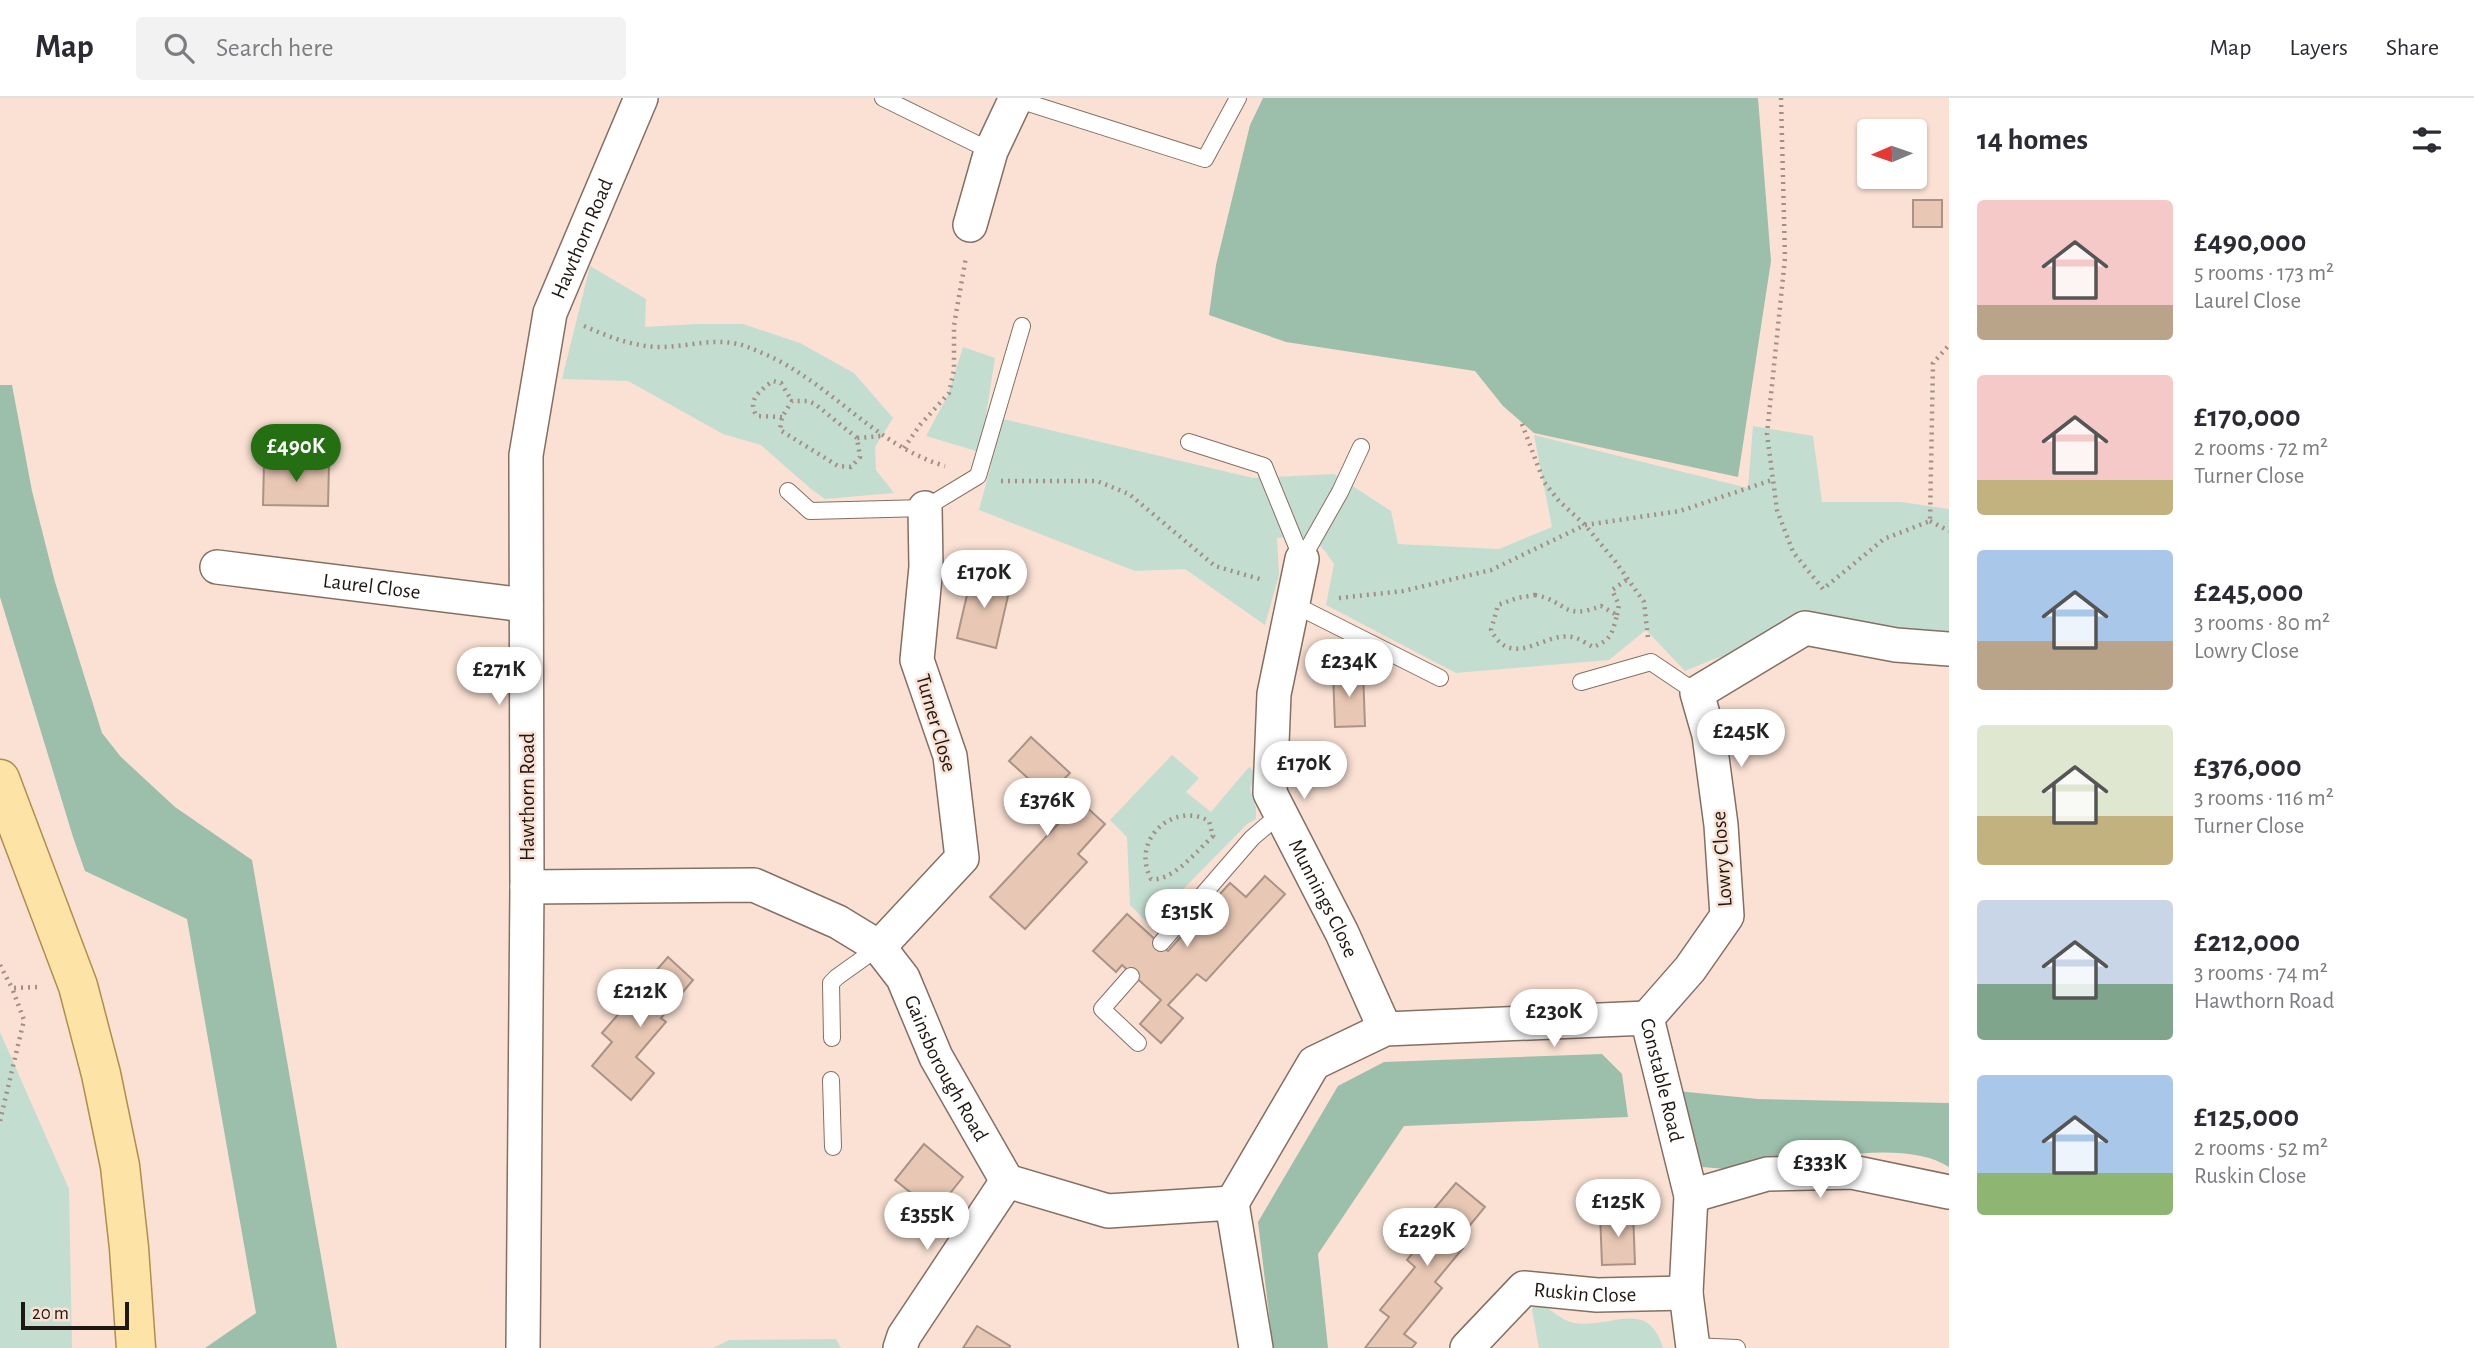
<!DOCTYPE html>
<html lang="en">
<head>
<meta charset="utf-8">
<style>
  body { margin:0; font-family:"Alegreya Sans",sans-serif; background:#f2f2f3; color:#2b2b33; height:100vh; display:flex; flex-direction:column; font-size:26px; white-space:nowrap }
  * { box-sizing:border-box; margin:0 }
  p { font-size:23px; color:#7c7c81 }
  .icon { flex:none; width:38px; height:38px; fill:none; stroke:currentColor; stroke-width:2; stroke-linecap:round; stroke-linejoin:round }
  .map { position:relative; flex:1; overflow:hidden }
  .panel { display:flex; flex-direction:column; background:#fff; width:525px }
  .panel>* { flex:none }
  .needle { width:46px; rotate:268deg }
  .controls { position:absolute; left:1857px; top:21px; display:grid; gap:14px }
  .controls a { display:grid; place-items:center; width:70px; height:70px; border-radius:7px; background:#fff; box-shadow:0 2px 5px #0004; font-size:35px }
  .scale { position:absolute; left:21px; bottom:18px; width:108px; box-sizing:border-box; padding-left:7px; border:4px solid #1f1712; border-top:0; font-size:19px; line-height:24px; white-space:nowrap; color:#1f1712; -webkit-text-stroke:5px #fae1d3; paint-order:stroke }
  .price { position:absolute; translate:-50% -60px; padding:0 16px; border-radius:24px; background:#fff; color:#222; font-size:23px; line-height:46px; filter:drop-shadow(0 2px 4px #0008) }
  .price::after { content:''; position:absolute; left:50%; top:42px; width:21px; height:16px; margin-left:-10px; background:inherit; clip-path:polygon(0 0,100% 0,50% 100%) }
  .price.on { background:#246f12; color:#fff }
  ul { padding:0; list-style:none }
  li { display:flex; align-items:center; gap:21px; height:175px; padding:0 28px }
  li span { display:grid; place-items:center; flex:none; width:196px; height:140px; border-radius:7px; color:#555 }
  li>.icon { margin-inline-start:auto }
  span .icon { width:84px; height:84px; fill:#fffc; stroke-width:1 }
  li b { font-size:30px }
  h2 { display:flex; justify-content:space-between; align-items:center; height:84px; padding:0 28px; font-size:30px }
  header { display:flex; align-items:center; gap:42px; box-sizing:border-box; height:98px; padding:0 35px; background:#fff; border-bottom:2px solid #e1e1e2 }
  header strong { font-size:33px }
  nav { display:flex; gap:38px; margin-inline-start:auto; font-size:24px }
  .search { width:490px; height:63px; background:#f2f2f3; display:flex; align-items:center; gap:18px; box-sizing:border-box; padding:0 24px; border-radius:7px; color:#7c7c81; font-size:26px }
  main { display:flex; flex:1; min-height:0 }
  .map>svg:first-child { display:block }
  .green { fill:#c3ded0 }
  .forest { fill:#9cbfac }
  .building { fill:#e8c7b4; stroke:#aa9386; stroke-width:2 }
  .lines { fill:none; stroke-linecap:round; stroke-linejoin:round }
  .lane-casing { stroke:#856f63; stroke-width:18 }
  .street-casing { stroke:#856f63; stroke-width:36 }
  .primary-casing { stroke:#af8f4c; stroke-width:41 }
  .path { stroke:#a29085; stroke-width:4.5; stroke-dasharray:2 5; stroke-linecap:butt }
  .lane { stroke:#fff; stroke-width:16 }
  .street { stroke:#fff; stroke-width:33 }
  .primary { stroke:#fee3a7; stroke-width:38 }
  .labels { text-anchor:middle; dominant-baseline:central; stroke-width:5; stroke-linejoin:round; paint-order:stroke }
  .street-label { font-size:21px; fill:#1f1712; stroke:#fae1d3 }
</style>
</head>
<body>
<header>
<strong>Map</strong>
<div class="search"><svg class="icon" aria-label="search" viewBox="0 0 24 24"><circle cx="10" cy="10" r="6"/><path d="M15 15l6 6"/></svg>Search here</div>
<nav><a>Map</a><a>Layers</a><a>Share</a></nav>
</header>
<main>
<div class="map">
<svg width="1949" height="1250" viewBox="0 0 1949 1250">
  <rect width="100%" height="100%" fill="#fae1d3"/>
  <g class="green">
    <polygon points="590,168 646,201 645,229 696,226 743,226 800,245 854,275 893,320 875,349 876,372 894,395 825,401 811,391 761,347 723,336 628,283 562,281"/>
    <path d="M 963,249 L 995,260 L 986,317 L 1253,380 L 1334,376 L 1391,413 L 1398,446 L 1499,451 L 1552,429 L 1534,337 L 1748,390 L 1753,328 L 1813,338 L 1822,404 L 1901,404 L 1949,411 L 1949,539 L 1788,540 L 1714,561 L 1685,573 L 1646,532 L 1609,562 L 1456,575 L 1326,507 L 1334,466 C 1315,438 1311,437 1277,440 L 1279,477 L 1265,527 L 1185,471 L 1135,473 L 979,412 L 991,367 L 976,353 L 926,338 L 948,297 Z"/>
    <polygon points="1172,657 1199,680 1186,694 1211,714 1249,669 1258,676 1250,690 1256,710 1256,721 1247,726 1149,826 1130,807 1127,739 1110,722"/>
    <polygon points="0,934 69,1091 72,1250 0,1250"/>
    <path d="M 1535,1205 C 1550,1209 1560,1222 1574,1225 C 1610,1231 1648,1199 1663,1250 L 1539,1250 L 1532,1212 Z"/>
    <polygon points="836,1241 841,1250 713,1250 729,1242"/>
  </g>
  <g class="forest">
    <polygon points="1263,0 1758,0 1771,163 1738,379 1534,335 1503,308 1475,273 1286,244 1209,217 1216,167 1250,27"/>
    <polygon points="0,287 12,287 32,393 55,484 102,635 121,659 175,709 252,762 337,1250 205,1250 256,1215 187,821 85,773 73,739 0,499"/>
    <polygon points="1602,956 1622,976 1628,1019 1404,1028 1318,1156 1328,1250 1273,1250 1258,1124 1338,988 1384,964"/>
    <path d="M 1677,993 L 1758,1001 L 1949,1005 L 1949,1069 C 1899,1038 1803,1066 1746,1071 C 1732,1072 1717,1070 1702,1069 L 1692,1059 Z"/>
  </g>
  <g class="building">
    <rect x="1913" y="102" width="29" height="27"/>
    <polygon points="264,364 329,366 328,408 263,407"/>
    <polygon points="972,475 1011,485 996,550 957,540"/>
    <polygon points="1363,573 1365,628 1335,629 1333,574"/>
    <polygon points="1031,639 1070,675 1060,685 1105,726 1078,756 1087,764 1025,831 990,799 1058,726 1021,692 1030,682 1009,663"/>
    <polygon points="1265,778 1285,796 1206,883 1197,876 1168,907 1183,920 1161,945 1140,926 1161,902 1122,867 1116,874 1093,853 1127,816 1168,853 1230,785 1246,799"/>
    <polygon points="668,859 693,882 661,920 666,924 636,959 654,975 631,1002 592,968 612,944 602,935"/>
    <polygon points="924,1046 963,1079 935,1114 895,1082"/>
    <polygon points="1456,1085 1485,1109 1456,1144 1463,1150 1435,1184 1442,1190 1404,1236 1416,1245 1412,1250 1365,1250 1389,1219 1380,1212 1415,1169 1407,1162 1438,1124 1429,1117"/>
    <polygon points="1633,1114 1635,1166 1602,1167 1600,1115"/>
    <polygon points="977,1228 1010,1248 1009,1250 963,1250"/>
  </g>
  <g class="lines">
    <g class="lane-casing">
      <g id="lane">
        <polyline points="883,0 991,53"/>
        <polyline points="1016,1 1205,61 1238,0"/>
        <polyline points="1189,344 1264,368 1302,461"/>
        <polyline points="788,393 810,413 925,410 978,378 1022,228"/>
        <polyline points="1302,461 1340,394 1361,349"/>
        <polyline points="1293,506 1440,580"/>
        <polyline points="1581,584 1651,564 1697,595"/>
        <polyline points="1161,845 1252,740 1280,716"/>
        <polyline points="1131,878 1102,911 1138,945"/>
        <polyline points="832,940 831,885 837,879 879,849"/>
        <polyline points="831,982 833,1049"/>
        <polyline points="1692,1248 1737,1250"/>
      </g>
    </g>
    <g class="street-casing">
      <g id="street">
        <polyline points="970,127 991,53 1016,0"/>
        <path id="s1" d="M 1302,461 L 1274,596 L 1270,695 L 1342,835 L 1385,931"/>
        <path id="s2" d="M 217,469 L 526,507"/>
        <path id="s3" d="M 527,789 L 754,787 L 838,824 L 879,849 L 903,880 L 936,959 L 1007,1083 L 1108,1113 L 1232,1105 L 1256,1250"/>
        <polyline points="879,849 962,760 950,658 917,562 926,469 925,410"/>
        <polyline points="1647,920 1690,871 1727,818 1721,727 1709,637 1697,595 1805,530 1896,547 1949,551"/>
        <polyline points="1691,1098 1767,1076 1852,1074 1949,1094"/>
        <path id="s4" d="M 1232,1105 L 1314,965 L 1385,931 L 1647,920 L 1691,1098 L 1686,1195 L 1693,1250"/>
        <path id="s5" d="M 523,1250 L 527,789 L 526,357 L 550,215 L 641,0"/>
        <polyline points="900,1250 904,1238 1007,1083"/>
        <path id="s6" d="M 1467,1250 L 1524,1190 L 1597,1197 L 1686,1195"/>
      </g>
    </g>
    <g class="primary-casing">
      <polyline id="primary" points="0,681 78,888 101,976 120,1068 129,1150 136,1250"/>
    </g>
    <g class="path">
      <polyline points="1781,0 1785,160 1767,336 1777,412 1793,454 1823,491 1884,441 1930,423 1933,265 1949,247"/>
      <path d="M 584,228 C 607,238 629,247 655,249 C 685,250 715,238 745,248 C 761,254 779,262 793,271 C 845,303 886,351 945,368"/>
      <path d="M 782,319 L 757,318 C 746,303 760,292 773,283 L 781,285 L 792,303"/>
      <polyline points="1522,326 1544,384 1559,403 1585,427 1615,463 1644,504 1648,540"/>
      <polyline points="857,340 815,306 808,303 792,303 782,319 780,332 838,368 851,369 860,359 857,340 881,338"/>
      <polyline points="904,350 920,327 949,295 954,272 954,227 966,159"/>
      <polyline points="1001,383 1097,383 1129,396 1215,468 1263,482"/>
      <polyline points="1930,423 1949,433"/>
      <path d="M 1535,497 C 1568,503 1562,523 1601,508 L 1617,517 C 1612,536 1611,542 1593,549 C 1587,546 1579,540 1572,539 C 1545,533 1512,573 1491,532 L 1498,507 L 1517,500 Z"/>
      <polyline points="1339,500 1403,493 1491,472 1585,427 1680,413 1772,382"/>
      <polyline points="1617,517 1619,507 1612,492 1628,481"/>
      <path d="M 1213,738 C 1197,753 1172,784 1151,781 C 1130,741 1174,703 1209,723 L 1213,738 L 1217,742"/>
      <polyline points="0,867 12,890 39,889"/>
      <polyline points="0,1023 24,922 12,890"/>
    </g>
    <use href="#lane" class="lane"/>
    <use href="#street" class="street"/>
    <use href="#primary" class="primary"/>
  </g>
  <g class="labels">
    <g class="street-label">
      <text stroke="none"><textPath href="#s5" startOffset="1118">Hawthorn Road</textPath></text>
      <text stroke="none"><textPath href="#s2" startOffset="156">Laurel Close</textPath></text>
      <text transform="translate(936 625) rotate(74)">Turner Close</text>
      <text transform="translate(527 699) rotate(-90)">Hawthorn Road</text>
      <text transform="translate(1722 761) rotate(-94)">Lowry Close</text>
      <text stroke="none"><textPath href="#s1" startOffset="355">Munnings Close</textPath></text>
      <text stroke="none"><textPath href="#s3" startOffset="506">Gainsborough Road</textPath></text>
      <text stroke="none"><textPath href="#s4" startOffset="567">Constable Road</textPath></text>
      <text stroke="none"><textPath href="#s6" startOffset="144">Ruskin Close</textPath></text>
    </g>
  </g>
</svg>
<div class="controls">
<a><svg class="needle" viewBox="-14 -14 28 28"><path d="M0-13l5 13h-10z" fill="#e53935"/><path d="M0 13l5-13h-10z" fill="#7c7c81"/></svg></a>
</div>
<div class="scale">20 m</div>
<b class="price on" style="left:296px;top:386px">£490K</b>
<b class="price" style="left:984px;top:512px">£170K</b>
<b class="price" style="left:1349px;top:601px">£234K</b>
<b class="price" style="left:499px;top:609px">£271K</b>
<b class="price" style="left:1741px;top:671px">£245K</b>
<b class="price" style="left:1304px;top:703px">£170K</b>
<b class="price" style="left:1047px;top:740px">£376K</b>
<b class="price" style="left:1187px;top:851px">£315K</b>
<b class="price" style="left:640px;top:931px">£212K</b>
<b class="price" style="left:1554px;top:951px">£230K</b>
<b class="price" style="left:1820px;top:1102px">£333K</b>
<b class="price" style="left:1618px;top:1141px">£125K</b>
<b class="price" style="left:927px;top:1154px">£355K</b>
<b class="price" style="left:1427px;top:1170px">£229K</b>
</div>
<section class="panel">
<h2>14 homes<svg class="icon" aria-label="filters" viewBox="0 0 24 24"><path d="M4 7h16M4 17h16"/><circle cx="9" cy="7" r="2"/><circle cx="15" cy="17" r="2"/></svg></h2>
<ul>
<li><span style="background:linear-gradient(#f6c9c9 75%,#b9a48a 0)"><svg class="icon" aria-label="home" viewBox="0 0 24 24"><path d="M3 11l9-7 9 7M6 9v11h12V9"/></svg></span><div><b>£490,000</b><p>5 rooms · 173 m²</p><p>Laurel Close</p></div></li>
<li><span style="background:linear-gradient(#f6c9c9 75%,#c2b280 0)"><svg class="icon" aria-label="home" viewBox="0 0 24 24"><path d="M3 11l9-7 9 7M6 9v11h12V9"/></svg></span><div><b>£170,000</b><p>2 rooms · 72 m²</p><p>Turner Close</p></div></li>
<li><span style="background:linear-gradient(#a9c7e8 65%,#b9a48a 0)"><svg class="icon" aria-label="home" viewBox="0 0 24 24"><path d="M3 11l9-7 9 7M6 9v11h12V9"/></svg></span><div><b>£245,000</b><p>3 rooms · 80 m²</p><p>Lowry Close</p></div></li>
<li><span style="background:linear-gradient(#dfe7d0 65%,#c2b280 0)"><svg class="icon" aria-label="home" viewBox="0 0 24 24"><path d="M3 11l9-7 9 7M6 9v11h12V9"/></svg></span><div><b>£376,000</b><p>3 rooms · 116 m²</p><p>Turner Close</p></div></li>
<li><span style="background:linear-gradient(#c9d6e8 60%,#7fa58c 0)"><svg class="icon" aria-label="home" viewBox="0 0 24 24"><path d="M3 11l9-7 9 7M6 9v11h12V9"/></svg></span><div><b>£212,000</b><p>3 rooms · 74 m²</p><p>Hawthorn Road</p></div></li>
<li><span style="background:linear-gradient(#a9c7e8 70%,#8fb573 0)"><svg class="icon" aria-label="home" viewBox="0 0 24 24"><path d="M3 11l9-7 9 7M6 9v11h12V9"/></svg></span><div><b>£125,000</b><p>2 rooms · 52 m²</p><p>Ruskin Close</p></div></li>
</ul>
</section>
</main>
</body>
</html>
